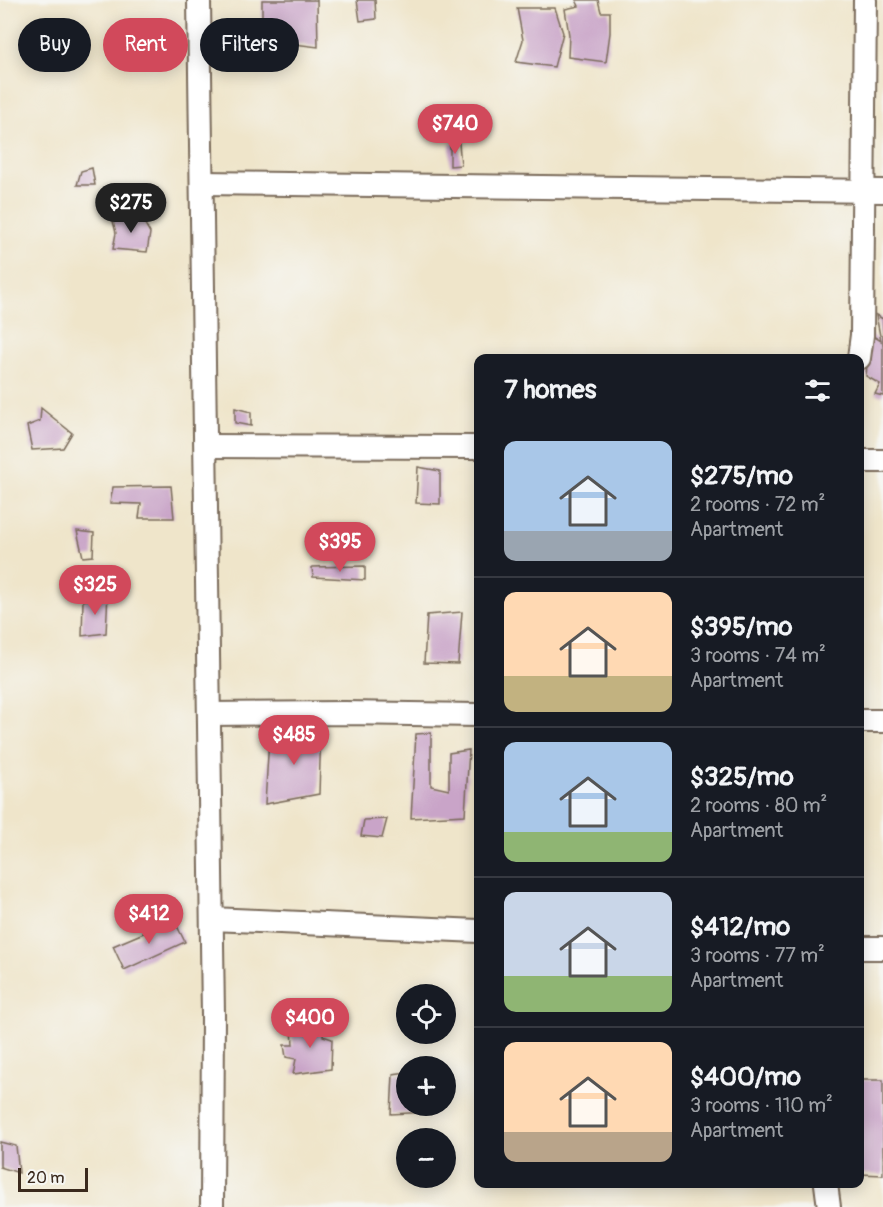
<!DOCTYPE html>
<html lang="en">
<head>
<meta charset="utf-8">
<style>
  body { margin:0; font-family:Pangolin,sans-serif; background:#20242c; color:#f1f3f6; height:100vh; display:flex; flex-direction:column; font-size:22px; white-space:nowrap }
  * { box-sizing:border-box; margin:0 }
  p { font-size:20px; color:#9ea1a6 }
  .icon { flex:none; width:33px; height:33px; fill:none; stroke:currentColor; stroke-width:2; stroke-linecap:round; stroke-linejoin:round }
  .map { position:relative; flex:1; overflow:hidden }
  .drawer { position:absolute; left:474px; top:354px; width:390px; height:834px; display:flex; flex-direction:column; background:#171b24; border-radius:12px; box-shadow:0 3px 15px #0003 }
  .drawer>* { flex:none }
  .banner { position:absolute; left:18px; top:18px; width:366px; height:54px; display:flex; gap:12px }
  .fabs { position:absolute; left:396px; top:984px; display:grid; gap:12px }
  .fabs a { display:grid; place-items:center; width:60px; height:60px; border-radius:50%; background:#171b24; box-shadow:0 3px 15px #0003; font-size:30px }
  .scale { position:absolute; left:18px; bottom:15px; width:70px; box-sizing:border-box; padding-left:6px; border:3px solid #3b2a1e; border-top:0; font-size:16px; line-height:21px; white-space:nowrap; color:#3b2a1e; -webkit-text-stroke:4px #f6f6f2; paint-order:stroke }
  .price { position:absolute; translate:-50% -51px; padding:0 14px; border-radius:21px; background:#d1495b; color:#fff; font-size:20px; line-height:39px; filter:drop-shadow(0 2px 3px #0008) }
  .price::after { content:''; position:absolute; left:50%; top:36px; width:18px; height:14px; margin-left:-9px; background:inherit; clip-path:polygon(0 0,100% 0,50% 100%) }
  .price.on { background:#222; color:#fff }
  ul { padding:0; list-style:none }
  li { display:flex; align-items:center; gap:18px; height:150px; padding:0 30px }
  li+li { border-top:2px solid #363941 }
  li span { display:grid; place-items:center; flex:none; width:168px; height:120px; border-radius:12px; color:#555 }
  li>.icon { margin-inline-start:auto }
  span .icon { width:72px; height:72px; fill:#fffc; stroke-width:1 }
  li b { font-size:26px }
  h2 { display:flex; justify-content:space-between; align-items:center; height:72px; padding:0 30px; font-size:26px }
  .chip { padding:0 21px; border-radius:27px; background:#171b24; box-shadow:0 3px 15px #0003; font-size:21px; line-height:54px }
  .chip.on { background:#d1495b; color:#fff }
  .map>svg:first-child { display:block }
  .building { fill:#c9a4c8 }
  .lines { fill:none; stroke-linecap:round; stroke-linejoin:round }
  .street-casing { stroke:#7a6b5a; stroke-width:26 }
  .street { stroke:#fff; stroke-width:22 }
</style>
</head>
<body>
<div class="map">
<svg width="883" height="1207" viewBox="0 0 883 1207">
  <rect width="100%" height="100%" fill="#f6f6f2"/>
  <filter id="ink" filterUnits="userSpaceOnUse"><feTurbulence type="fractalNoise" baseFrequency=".0167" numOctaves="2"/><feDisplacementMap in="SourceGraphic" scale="12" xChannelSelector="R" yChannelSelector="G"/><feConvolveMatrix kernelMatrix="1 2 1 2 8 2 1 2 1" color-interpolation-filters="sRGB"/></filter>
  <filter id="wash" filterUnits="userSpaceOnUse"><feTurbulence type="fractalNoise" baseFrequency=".008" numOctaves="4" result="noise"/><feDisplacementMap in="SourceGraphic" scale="24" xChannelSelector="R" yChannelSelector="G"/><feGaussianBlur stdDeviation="1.35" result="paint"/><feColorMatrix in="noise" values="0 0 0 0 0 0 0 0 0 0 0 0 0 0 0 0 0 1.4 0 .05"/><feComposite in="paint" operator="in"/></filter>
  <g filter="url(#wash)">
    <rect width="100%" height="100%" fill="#efe5ca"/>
    <g id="blocks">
      <g class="building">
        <polygon points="262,0 317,0 318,47 262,40"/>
        <polygon points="357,0 375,0 376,19 360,21"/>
        <polygon points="576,0 598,0 601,12 610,12 610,33 606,62 568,57 569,35 565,9 579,6"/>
        <polygon points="517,8 555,8 563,33 554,67 516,62 523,40"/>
        <polygon points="459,143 461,165 450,166 450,144"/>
        <polygon points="92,168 95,185 77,185 81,171"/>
        <polygon points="140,215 150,233 147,252 113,249 116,233 112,217"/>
        <polygon points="876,315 883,319 883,396 875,394 880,384 866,376 870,334 881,341"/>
        <polygon points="41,408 72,433 63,448 32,450 27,426 40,421"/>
        <polygon points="235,408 251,412 251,426 235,423"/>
        <polygon points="418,467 440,471 440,504 416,503"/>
        <polygon points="171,486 174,518 139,518 141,504 110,503 113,487"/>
        <polygon points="77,531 94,533 93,556 83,557"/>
        <polygon points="365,566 365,580 313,577 312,567"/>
        <polygon points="108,593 106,633 82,636 83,601"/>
        <polygon points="462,612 458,664 424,663 427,615"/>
        <polygon points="321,728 319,794 265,804 269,738"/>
        <polygon points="431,733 431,786 449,790 449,753 469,750 465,815 411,818 416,734"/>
        <polygon points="387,819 382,838 361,836 364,820"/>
        <polygon points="174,920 185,942 124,970 113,946"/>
        <polygon points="324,1022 323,1036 332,1039 331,1069 293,1074 296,1059 286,1057 284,1045 293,1045 292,1028"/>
        <polygon points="406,1072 406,1106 427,1106 428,1112 391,1114 393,1074"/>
        <polygon points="860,1080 883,1080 883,1175 860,1174"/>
        <polygon points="0,1142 16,1146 19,1173 0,1167"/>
      </g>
    </g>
  </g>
  <g filter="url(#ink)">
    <use href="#blocks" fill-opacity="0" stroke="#7a6b5a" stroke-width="1.5"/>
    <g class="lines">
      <g class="street-casing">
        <g id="street">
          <polyline points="199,0 213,1015 212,1207"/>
          <polyline points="202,183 883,191"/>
          <polyline points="859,358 862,335 865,0"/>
          <polyline points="206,446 478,447"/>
          <polyline points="860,461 883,461"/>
          <polyline points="209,714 344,713 478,715"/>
          <polyline points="860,721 883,721"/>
          <polyline points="212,919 478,931"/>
          <polyline points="860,948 883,948"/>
          <polyline points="826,1184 829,1207"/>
        </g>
      </g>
      <use href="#street" class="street"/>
    </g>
  </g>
</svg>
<div class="fabs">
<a><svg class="icon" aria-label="locate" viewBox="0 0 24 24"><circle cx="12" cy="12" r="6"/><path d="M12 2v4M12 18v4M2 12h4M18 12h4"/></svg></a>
<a>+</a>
<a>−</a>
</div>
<div class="scale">20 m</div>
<b class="price" style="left:455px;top:155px">$740</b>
<b class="price on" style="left:131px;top:234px">$275</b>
<b class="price" style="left:340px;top:573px">$395</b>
<b class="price" style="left:95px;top:616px">$325</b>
<b class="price" style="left:294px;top:766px">$485</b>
<b class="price" style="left:149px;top:945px">$412</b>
<b class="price" style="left:310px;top:1049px">$400</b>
<div class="banner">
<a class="chip">Buy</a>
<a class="chip on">Rent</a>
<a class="chip">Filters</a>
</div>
<section class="drawer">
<h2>7 homes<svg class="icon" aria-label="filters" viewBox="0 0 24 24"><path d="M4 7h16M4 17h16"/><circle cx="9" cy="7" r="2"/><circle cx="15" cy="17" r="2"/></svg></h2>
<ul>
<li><span style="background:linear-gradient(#a9c7e8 75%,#9aa5b1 0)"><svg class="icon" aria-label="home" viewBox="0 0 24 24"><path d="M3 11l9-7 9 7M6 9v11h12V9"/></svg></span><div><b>$275/mo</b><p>2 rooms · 72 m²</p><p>Apartment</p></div></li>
<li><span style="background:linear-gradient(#ffd9b3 70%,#c2b280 0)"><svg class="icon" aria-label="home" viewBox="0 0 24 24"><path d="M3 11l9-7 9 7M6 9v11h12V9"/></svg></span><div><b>$395/mo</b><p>3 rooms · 74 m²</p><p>Apartment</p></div></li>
<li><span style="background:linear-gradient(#a9c7e8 75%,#8fb573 0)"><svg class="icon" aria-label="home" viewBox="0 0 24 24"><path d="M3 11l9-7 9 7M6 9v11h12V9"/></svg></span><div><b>$325/mo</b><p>2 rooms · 80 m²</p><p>Apartment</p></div></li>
<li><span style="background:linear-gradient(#c9d6e8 70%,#8fb573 0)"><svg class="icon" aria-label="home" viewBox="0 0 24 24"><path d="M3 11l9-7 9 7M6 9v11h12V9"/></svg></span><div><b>$412/mo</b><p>3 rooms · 77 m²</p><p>Apartment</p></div></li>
<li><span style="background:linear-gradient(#ffd9b3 75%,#b9a48a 0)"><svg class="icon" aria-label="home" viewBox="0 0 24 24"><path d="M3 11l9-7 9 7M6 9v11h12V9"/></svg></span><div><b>$400/mo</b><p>3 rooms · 110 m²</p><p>Apartment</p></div></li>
</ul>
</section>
</div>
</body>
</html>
